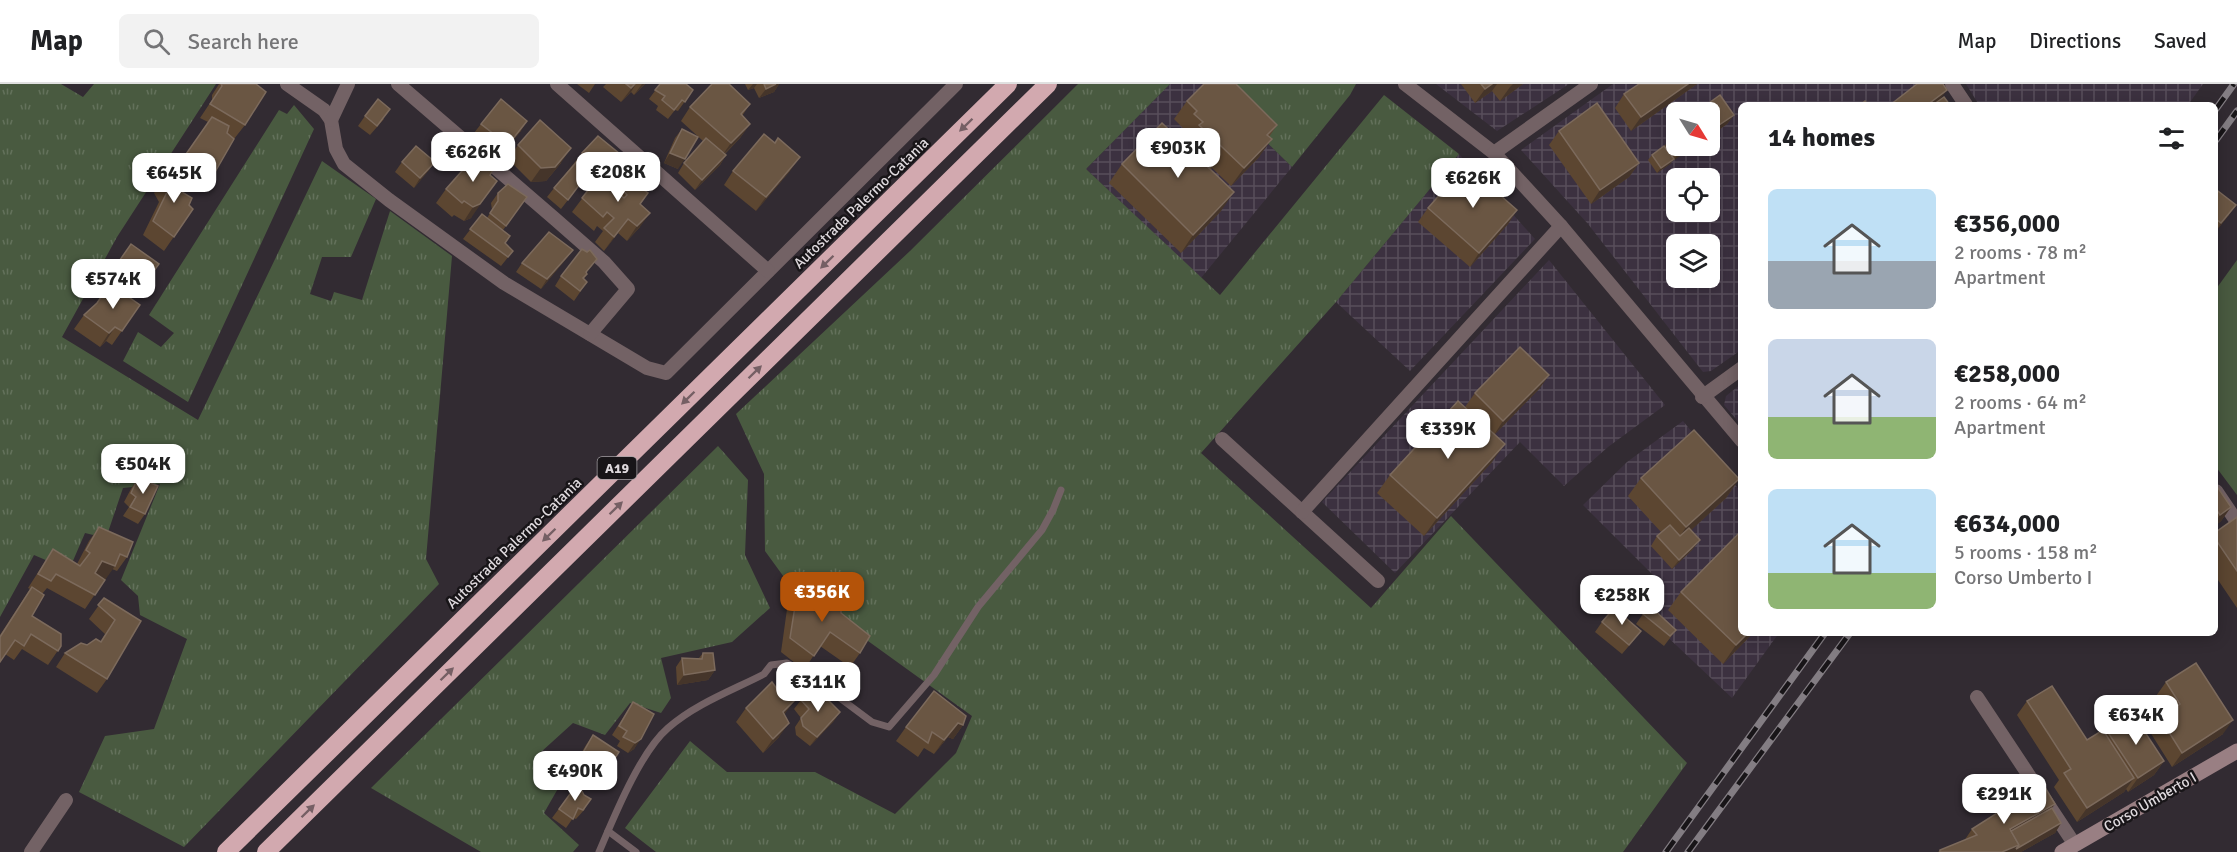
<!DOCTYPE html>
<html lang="en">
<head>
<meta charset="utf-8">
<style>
  body { margin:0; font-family:Signika,sans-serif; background:#f2f2f2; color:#202124; height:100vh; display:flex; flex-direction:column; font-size:22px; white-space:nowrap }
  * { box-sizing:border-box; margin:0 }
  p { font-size:20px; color:#757577 }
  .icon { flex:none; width:33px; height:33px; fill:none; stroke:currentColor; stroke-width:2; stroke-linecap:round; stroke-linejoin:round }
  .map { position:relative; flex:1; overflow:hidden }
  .sheet { position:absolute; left:1738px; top:18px; width:480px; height:534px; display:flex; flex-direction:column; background:#fff; border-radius:9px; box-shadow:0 3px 15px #0003 }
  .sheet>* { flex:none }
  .needle { width:39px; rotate:127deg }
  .buttons { position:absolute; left:1666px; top:18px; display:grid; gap:12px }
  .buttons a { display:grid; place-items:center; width:54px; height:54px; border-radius:9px; background:#fff; box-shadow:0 3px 15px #0003; font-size:30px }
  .price { position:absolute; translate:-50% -51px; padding:0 14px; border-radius:12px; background:#fff; color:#222; font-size:20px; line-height:39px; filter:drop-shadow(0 2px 3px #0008) }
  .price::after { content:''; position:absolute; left:50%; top:36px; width:18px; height:14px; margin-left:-9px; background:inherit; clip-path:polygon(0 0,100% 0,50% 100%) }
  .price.on { background:#b45309; color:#fff }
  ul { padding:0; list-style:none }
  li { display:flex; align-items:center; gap:18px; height:150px; padding:0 30px }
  li span { display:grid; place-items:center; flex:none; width:168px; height:120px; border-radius:9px; color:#555 }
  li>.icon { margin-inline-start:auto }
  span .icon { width:72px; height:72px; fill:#fffc; stroke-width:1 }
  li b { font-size:26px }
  h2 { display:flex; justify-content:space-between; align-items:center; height:72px; padding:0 30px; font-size:26px }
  header { display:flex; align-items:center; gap:36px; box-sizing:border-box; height:84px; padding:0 30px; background:#fff; border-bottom:2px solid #e0e0e0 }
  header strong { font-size:28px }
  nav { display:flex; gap:33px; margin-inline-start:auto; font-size:21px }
  .search { width:420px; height:54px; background:#f2f2f2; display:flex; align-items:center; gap:15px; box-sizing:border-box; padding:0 21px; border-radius:9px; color:#757577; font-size:22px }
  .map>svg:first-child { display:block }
  .industrial { fill:url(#industrial-grid); fill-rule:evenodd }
  .grass { fill:url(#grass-tufts) }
  .garden { fill:#495a40 }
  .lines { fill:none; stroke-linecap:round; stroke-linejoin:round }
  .lane { stroke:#736265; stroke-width:7 }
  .street { stroke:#736265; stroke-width:14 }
  .secondary { stroke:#997f83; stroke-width:15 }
  .highway { stroke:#d2a9af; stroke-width:18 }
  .rail-casing { stroke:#837d83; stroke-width:7 }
  .rail { stroke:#181518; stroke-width:4.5; stroke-dasharray:14; stroke-linecap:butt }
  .wall { fill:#5c4631 }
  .shaded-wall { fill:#45352a }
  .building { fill:#6a5643; stroke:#7c6a5c; stroke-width:1.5 }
  .oneway { fill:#755f64 }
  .labels { text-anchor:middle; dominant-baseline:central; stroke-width:5; stroke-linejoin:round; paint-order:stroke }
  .shield { fill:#181518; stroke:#a39ea2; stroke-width:1.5 }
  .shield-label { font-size:14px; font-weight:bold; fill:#ded9dd }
  .street-label { font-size:15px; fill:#ded9dd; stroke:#181518 }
</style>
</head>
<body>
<header>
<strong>Map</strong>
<div class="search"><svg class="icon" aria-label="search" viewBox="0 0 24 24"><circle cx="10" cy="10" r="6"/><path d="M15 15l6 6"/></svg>Search here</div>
<nav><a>Map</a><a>Directions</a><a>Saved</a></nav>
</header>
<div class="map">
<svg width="2237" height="768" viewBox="0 0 2237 768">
  <defs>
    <pattern id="industrial-grid" width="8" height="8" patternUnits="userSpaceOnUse" patternTransform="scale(1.5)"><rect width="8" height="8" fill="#3c3140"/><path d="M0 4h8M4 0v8" fill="none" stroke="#584e5b"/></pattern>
    <pattern id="grass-tufts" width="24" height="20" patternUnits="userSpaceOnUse" patternTransform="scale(1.5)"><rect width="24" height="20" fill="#495a40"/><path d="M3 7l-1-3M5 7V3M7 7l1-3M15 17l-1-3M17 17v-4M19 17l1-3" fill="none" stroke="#63715b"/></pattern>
  </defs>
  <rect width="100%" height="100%" fill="#322b32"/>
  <g class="industrial">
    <polygon points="1170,0 1207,0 1292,83 1201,194 1086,85"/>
    <polygon points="1436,0 1569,0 1497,47"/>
    <path d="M 1613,0 L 1920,0 L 1937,21 L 1742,21 L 1741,266 L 1711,287 L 1703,288 L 1588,140 L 1521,66 ZM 1677,28 L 1710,28 L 1710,62 L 1677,62 ZM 1677,94 L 1710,94 L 1710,128 L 1677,128 ZM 1677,160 L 1710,160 L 1710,194 L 1677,194 Z"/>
    <polygon points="1966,0 2203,0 2188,21 1979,21"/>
    <polygon points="1459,70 1535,155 1410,287 1336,218"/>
    <polygon points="1549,176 1665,321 1608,363 1564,402 1520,358 1395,489 1322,418"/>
    <polygon points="1741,300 1741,341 1724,321 1726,312"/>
    <polygon points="1683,337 1741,408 1742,549 1779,549 1732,614 1639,526 1664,502 1583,421 1627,378"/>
  </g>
  <g class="grass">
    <polygon points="0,0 61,0 83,13 94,0 216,0 117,153 62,253 198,336 322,77 376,115 351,173 322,173 310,210 331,217 334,208 362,216 390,127 452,172 426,475 439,500 184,763 79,708 105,652 154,645 187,555 140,531 138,512 121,496 160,400 123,404 106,454 85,449 69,486 34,471 0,533"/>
    <polygon points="1078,0 1170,0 1086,85 1220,211 1384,11 1459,70 1336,218 1201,369 1371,524 1451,432 1687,679 1623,768 656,768 625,744 690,657 727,688 815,688 895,730 956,669 972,632 789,500 765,467 764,390 736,330 910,167"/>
    <polygon points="1207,0 1356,0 1350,11 1292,83"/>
    <polygon points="294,21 314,45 188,318 123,277 138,248 161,263 174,249 149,231 279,26 287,30"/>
    <polygon points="718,362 748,396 745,471 770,524 732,558 661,574 671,614 661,629 630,619 605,651 573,639 541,668 546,687 560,701 544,729 579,761 573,768 481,768 371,704"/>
  </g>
  <polygon class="garden" points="2237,176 2237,411 2216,383 2216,205"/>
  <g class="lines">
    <g class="lane">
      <polyline points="608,747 636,768"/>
      <path d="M 599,768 C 614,733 640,668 668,644 C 695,620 733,606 764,590 L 771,581 L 787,579 L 813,594 L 872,638 L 889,643 L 934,591 L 978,523 L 1042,446 L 1053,426 L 1061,406"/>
    </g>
    <g class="street">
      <polyline points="287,0 324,26 331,36 336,65 344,80 389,116 504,199 647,284 666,289 956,0"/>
      <polyline points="398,0 555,135 604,178 628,205 590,250"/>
      <polyline points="557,0 768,187"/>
      <polyline points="1405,0 1494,69 1561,142 1742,357"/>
      <polyline points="1952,0 1966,21"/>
      <polyline points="331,36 348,0"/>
      <polyline points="1494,69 1591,0"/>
      <polyline points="1702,313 1742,284"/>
      <polyline points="1222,355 1378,497"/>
      <polyline points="2216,407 2237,438"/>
      <polyline points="1302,428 1561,142"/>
      <polyline points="1977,613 2075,761"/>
      <polyline points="31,768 66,716"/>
    </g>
    <polyline class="secondary" points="2062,768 2237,667"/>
    <g class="highway">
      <polyline points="226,768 1008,0"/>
      <polyline points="266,768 1048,0"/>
    </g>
    <g class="rail-casing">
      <g id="rail">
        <polyline points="2216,25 2234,0"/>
        <polyline points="2216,56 2237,27"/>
        <polyline points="1666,768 1825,549"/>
        <polyline points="1688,768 1850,549"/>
      </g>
    </g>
    <use href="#rail" class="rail"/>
  </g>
  <g class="wall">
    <polygon points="219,0 256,0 245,41 234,55 215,88 205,102 183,91 177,105 193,125 164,167 143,151 159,118 154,109 164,95 177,83 208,38 200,34 212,16 212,11"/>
    <polygon points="577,0 595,0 589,9"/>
    <polygon points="606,0 645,0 634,11 631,8 621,18 603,3"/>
    <polygon points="660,0 693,6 678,27 675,26 668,35 656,26 658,22 649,15"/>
    <polygon points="745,0 779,0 774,8 759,14 754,4 748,6"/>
    <polygon points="1461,0 1523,0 1500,17 1492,7 1475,19"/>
    <polygon points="1639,0 1697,0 1631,47 1615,24 1624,10"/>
    <polygon points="1720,11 1734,31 1727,40 1710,52 1710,28 1699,28 1702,24"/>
    <polygon points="1187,17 1277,41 1269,53 1259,73 1231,102 1212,84 1211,86 1221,127 1181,169 1109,99 1122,80 1191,66 1192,65 1187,59 1189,56 1181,48 1184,45 1174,35"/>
    <polygon points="750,20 742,32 750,40 740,54 725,70 726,71 720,81 695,106 678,89 684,79 703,57 681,37 690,23"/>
    <polygon points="365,32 384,35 370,51 358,42"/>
    <polygon points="481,40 521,47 501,70 474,49"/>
    <polygon points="682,45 678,85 664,79 675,54"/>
    <polygon points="1559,47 1639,79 1629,93 1591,120 1549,61"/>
    <polygon points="1670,54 1677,62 1693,62 1692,64 1673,76 1670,80 1657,89 1648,76 1652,71 1664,63"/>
    <polygon points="775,59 790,87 756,127 724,101 733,87"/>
    <polygon points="518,61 561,79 546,97 531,98 508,75"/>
    <polygon points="582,69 618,75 624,79 608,100 614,105 618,99 640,120 640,143 627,157 618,149 604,167 595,158 603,147 597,142 594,147 572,128 596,96 588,90 561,125 547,113"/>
    <polygon points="402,78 435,78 428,87 414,104 395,88"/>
    <polygon points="490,91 471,134 464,137 454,131 452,133 436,119 446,105"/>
    <polygon points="498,109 527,113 503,146 510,152 505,160 513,167 501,182 463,155 482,130 487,134 492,126 491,119"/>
    <polygon points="2216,111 2229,131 2216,147"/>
    <polygon points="1428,124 1517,126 1508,140 1470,183 1418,138"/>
    <polygon points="131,160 159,180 135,212 109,193"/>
    <polygon points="573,166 566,175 541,205 516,188 522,179"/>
    <polygon points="597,175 586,189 587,190 584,195 587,198 574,217 555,202 561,192"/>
    <polygon points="140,221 112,261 106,257 100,263 74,245 84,231"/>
    <polygon points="1549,291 1539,305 1494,351 1492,378 1424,452 1377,409 1390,391 1465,323 1475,309"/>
    <polygon points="138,394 145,430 138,440 123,432 129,423 124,418 132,403"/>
    <polygon points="1641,394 1739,395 1726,414 1691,446 1693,465 1672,485 1651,462 1657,452 1661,448 1628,412"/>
    <polygon points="2216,401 2231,423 2221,437 2216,441"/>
    <polygon points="2237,433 2237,524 2216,493 2216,448"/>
    <polygon points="99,443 127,473 117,487 112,485 85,525 47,504 42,510 32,532 61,562 48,581 22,565 14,576 5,570 0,578 0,551 30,505 28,504 53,465 77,480 89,457"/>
    <polygon points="799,497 841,529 860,569 850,583 820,562 804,586 781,568 789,511"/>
    <polygon points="1681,508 1742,549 1753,549 1723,580 1668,526"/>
    <polygon points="104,514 141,537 107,595 97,609 56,583 65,569 100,558 105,550 89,535"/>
    <polygon points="1643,530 1676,546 1664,562 1636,540"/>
    <polygon points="1602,538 1634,556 1622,570 1595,548"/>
    <polygon points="703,569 715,586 708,596 677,601 676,583 682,574 699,574"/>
    <polygon points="2166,598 2223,650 2172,683 2150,648 2160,634 2167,629 2156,612"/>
    <polygon points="780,609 794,617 784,630 779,653 763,669 736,638 746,624"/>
    <polygon points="815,611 840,628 833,638 810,662 796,651 795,643 801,634 794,625 801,616"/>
    <polygon points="2027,617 2087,656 2105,650 2107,647 2164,677 2154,691 2128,708 2126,705 2124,708 2077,738 2054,703 2059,696 2017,631"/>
    <polygon points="633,618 654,630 634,665 628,669 617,662 620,657 612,651"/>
    <polygon points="963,641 953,655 948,653 934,670 924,664 918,673 896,657 906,643"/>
    <polygon points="593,651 603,693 597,703 586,696 582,698 569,690 586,661"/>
    <polygon points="578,699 585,725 576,735 573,734 566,744 552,734"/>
    <polygon points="2052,724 2061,739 2055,749 2021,768 1938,768 1940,766 1964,757 1972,745"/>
  </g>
  <g class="shaded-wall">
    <polygon points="635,0 636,0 631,8 621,18"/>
    <polygon points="642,0 645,0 634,11"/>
    <polygon points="753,0 757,0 754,4 748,6"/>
    <polygon points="776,0 779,0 774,8 759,14 766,5"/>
    <polygon points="1492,0 1497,0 1492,7 1475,19 1485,5"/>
    <polygon points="1513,0 1523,0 1500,17 1510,3"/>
    <polygon points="1688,0 1697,0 1631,47 1641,33"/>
    <polygon points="1947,6 1936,21 1927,21"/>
    <polygon points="1734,31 1727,40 1710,52 1716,43"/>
    <polygon points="527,37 521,47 501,70 508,61"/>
    <polygon points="750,40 740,54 721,73 731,59"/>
    <polygon points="1272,55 1259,73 1231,102 1244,84"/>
    <polygon points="1688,62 1693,62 1692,64 1673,77 1680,67"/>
    <polygon points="571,64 561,79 546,97 531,98 541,84"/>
    <polygon points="670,69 685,75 678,85 664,79"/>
    <polygon points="726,71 720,81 695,106 702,96"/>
    <polygon points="800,73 790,87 756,127 766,113"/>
    <polygon points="1674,75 1670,80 1657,89 1661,84"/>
    <polygon points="435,78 428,87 414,104 420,94"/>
    <polygon points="624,79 617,89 604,104 611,94"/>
    <polygon points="1639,79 1629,93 1591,120 1600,106"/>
    <polygon points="1234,108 1221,127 1181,169 1193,151"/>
    <polygon points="487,111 471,134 464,137 473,123"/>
    <polygon points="2236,121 2229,131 2216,147 2221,139"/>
    <polygon points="1517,126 1508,140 1470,183 1479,169"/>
    <polygon points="650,129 640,143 627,157 637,142"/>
    <polygon points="628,135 618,149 604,167 614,153"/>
    <polygon points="573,166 566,175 541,205 547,195"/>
    <polygon points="115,243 106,257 100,263 109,249"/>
    <polygon points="1549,291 1539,305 1494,351 1503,337"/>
    <polygon points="1505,360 1492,378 1424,452 1437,434"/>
    <polygon points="1739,395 1726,414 1674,462 1686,443"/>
    <polygon points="2231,423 2221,437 2216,441 2216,437 2220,431"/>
    <polygon points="1700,456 1693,465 1672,485 1679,476"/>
    <polygon points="102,477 115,482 105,496 93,491"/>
    <polygon points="1748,549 1753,549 1723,580 1736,561"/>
    <polygon points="715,586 708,596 677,601 684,591"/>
    <polygon points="794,617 784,631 783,628"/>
    <polygon points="840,628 833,638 810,662 817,653"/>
    <polygon points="2233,636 2223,650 2172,683 2182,669"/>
    <polygon points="789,639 779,653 763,669 773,655"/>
    <polygon points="958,639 963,641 953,655 948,653 934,670 944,656"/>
    <polygon points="641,655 634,665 628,669 635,659"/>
    <polygon points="2164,677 2154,691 2128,708 2138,694"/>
    <polygon points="592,687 586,696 582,698 589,689"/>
    <polygon points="2134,694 2124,708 2077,738 2087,724"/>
    <polygon points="2055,720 2045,734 2009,753 2010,745"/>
    <polygon points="2061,739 2055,749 2021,768 2002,768"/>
  </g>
  <g class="building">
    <polygon points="221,0 256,0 266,8 245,41 210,20 222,2"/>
    <polygon points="626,0 635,0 631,4"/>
    <polygon points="660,0 686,0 693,6 685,18 682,16 674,26 662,16 665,12 655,6"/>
    <polygon points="712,0 729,0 750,20 741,30 750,40 731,59 690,23"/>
    <polygon points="764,0 776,0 766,5"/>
    <polygon points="1204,0 1236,0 1277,41 1267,51 1272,55 1244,84 1199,41 1203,38 1194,30 1197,27 1187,17"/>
    <polygon points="1481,0 1492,0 1485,5"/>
    <polygon points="1639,0 1688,0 1641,33 1624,10"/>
    <polygon points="1917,0 1943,0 1947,6 1927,21 1890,21"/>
    <polygon points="1720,11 1734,31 1716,43 1710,35 1710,28 1706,28 1702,24"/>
    <polygon points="1944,13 1950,21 1933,21"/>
    <polygon points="378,15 390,25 377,42 365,32"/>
    <polygon points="501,15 527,37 508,61 481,40"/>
    <polygon points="1865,17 1868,21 1860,21"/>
    <polygon points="1597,19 1639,79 1600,106 1559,47"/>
    <polygon points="212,33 229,42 227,49 234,55 215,88 184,73"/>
    <polygon points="540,36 571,64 555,83 541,84 518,61"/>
    <polygon points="1162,39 1234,108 1193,151 1122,80"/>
    <polygon points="682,45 698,53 685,75 670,69"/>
    <polygon points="1677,49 1677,62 1688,62 1680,67 1670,54"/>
    <polygon points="764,50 775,59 778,54 800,73 766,113 733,87"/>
    <polygon points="598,52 620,70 618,75 624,79 611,94 582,69"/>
    <polygon points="706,54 726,71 702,96 684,79"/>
    <polygon points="1200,57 1219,75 1209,84 1191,66"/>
    <polygon points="416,62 435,78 420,94 402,78"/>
    <polygon points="1664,62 1674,75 1661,84 1652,71"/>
    <polygon points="476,71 494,84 490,91 497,97 480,120 473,123 464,117 462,119 446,105"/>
    <polygon points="580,74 592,84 568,116 554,104"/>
    <polygon points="174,81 185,87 177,105 192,114 189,121 193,125 174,153 153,137 169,104 164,95"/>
    <polygon points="1466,81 1517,126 1479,169 1428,124"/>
    <polygon points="599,92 624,114 627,111 618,99 625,92 648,109 640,120 650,129 637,142 628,135 614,153 604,144 614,134 607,128 603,133 582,114"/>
    <polygon points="508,100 527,113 506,142 490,129 498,117 498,109"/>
    <polygon points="2218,107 2236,121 2221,139 2216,135 2216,111"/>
    <polygon points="482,130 510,152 505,159 513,167 508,173 470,145"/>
    <polygon points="549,148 573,166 547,195 522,179"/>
    <polygon points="131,160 159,180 142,203 115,183"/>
    <polygon points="582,165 587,168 590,166 597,175 586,188 587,190 583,194 587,198 580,207 561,192"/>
    <polygon points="110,200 140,221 122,247 115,243 109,249 84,231 97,219"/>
    <polygon points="1520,263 1549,291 1503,337 1475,309"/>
    <polygon points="1458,317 1505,360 1437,434 1390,391"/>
    <polygon points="1694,346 1739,395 1686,443 1641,394"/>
    <polygon points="138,394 158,402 145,430 130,423 136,413 131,409"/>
    <polygon points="2216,401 2231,423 2220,431 2216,425"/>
    <polygon points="2237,433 2237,487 2216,456 2216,448"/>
    <polygon points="1670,441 1680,452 1689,444 1700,456 1679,476 1657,452"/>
    <polygon points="99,443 133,458 127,473 120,470 115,482 102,477 95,489 105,496 95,511 56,490 51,497 38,490 53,465 80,482 90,469 86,466"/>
    <polygon points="1741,447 1742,549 1748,549 1736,561 1681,508"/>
    <polygon points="799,497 841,525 841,529 870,552 860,569 830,548 814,572 790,554"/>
    <polygon points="32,503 44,511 32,532 61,550 61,562 58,567 31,550 24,562 15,556 0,578 0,553"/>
    <polygon points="104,514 141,537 107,595 65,569 81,559 87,561 96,555 101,558 115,536 98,521"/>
    <polygon points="1651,523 1676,546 1670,552 1643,530"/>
    <polygon points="1614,524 1641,547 1629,561 1602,538"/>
    <polygon points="703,569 713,569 715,586 684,591 682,574 702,575"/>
    <polygon points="2196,579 2233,636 2182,669 2160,634 2180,620 2166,598"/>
    <polygon points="772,598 780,609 783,606 794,617 783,628 789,639 773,655 746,624"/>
    <polygon points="2052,602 2087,656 2103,646 2134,694 2087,724 2064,689 2071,685 2027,617"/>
    <polygon points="810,606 815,611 820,608 840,628 817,653 803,642 801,634 809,625 801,616"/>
    <polygon points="934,607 966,632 963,641 958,639 944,656 932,648 928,659 906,643"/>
    <polygon points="633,618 654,630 641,655 635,659 623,653 627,647 619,642"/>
    <polygon points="2133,630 2164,677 2138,694 2107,647"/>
    <polygon points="593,651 619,668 603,693 592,687 589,689 576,681"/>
    <polygon points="578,699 584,711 591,715 583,726 578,724 573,735 559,725"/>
    <polygon points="2043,700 2055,720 2010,745 2019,761 2002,768 1940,768 1940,766 1977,751 1972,745"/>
    <polygon points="2052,724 2061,739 2016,765 2019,761 2011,747"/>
  </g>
  <defs><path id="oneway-solid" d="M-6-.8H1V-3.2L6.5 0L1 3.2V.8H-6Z" transform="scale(1.5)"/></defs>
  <g class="oneway">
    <use href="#oneway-solid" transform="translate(966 41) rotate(136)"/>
    <use href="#oneway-solid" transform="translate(827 178) rotate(136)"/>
    <use href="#oneway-solid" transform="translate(755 288) rotate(-44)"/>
    <use href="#oneway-solid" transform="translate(688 314) rotate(136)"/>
    <use href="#oneway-solid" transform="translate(616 424) rotate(-44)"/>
    <use href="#oneway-solid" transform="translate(549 451) rotate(136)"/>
    <use href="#oneway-solid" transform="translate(447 590) rotate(-44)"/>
    <use href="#oneway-solid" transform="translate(308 727) rotate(-44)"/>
  </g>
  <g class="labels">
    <rect class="shield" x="597.5" y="373" width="39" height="22" rx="4.5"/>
    <g class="shield-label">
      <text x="617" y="384">A19</text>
    </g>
    <g class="street-label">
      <text transform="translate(861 119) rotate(-44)">Autostrada Palermo-Catania</text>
      <text transform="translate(514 459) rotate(-44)">Autostrada Palermo-Catania</text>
      <text transform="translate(2150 718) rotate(-30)">Corso Umberto I</text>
    </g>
  </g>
</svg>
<div class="buttons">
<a><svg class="needle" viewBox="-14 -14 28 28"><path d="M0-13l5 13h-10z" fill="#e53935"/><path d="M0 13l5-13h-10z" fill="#757577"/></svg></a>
<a><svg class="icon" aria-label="locate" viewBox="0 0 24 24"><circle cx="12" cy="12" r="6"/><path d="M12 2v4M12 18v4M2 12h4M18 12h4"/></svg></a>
<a><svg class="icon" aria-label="layers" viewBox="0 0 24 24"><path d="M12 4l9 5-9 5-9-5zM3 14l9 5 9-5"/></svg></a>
</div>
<b class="price" style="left:1178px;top:95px">€903K</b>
<b class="price" style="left:473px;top:99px">€626K</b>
<b class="price" style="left:618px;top:119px">€208K</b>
<b class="price" style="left:174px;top:120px">€645K</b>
<b class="price" style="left:1473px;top:125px">€626K</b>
<b class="price" style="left:113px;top:226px">€574K</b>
<b class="price" style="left:1448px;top:376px">€339K</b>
<b class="price" style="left:143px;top:411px">€504K</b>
<b class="price on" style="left:822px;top:539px">€356K</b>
<b class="price" style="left:1622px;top:542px">€258K</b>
<b class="price" style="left:818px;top:629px">€311K</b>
<b class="price" style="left:2136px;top:662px">€634K</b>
<b class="price" style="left:575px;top:718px">€490K</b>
<b class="price" style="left:2004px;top:741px">€291K</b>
<section class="sheet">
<h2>14 homes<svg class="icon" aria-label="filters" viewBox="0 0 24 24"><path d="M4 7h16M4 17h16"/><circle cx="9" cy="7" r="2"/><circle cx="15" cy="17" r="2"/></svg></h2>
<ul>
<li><span style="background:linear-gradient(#bfe0f5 60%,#9aa5b1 0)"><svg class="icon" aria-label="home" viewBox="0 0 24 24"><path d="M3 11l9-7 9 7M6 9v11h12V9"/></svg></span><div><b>€356,000</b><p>2 rooms · 78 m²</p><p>Apartment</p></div></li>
<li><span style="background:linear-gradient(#c9d6e8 65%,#8fb573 0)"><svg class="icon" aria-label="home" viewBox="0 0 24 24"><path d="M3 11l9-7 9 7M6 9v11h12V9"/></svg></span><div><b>€258,000</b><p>2 rooms · 64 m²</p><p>Apartment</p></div></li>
<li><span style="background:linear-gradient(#bfe0f5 70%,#8fb573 0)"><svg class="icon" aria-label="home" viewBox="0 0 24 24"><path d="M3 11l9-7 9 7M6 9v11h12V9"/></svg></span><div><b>€634,000</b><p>5 rooms · 158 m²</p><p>Corso Umberto I</p></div></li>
</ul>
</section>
</div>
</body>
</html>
